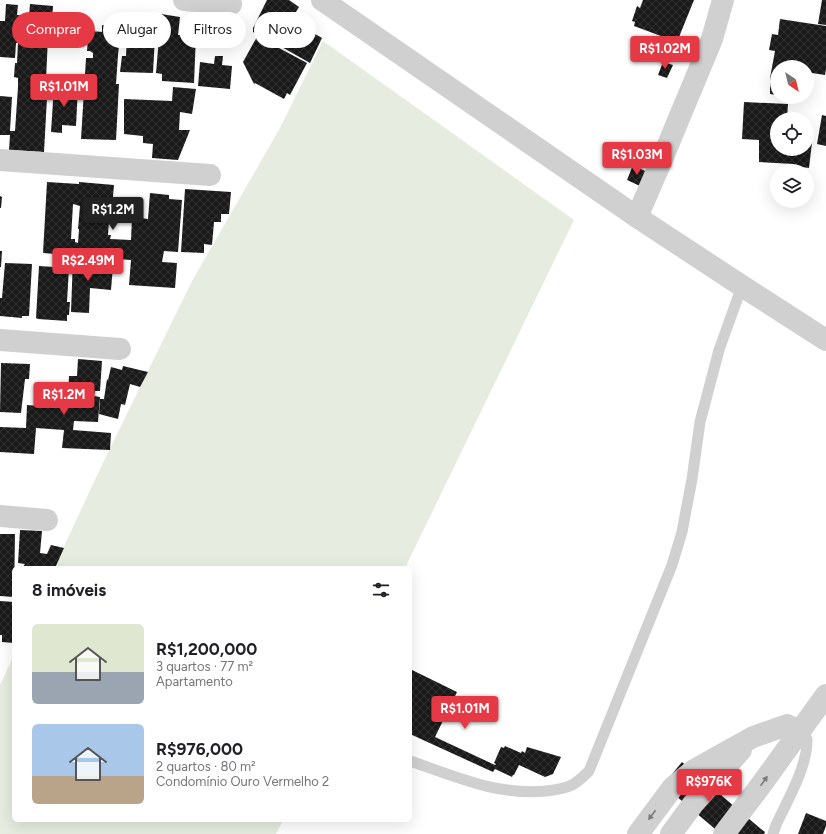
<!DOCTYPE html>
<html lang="pt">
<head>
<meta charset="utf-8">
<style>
  body { margin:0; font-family:Figtree,sans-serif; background:#f2f2f2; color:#202124; height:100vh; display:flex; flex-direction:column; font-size:15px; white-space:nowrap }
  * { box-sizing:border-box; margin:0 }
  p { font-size:13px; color:#757577 }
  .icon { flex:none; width:22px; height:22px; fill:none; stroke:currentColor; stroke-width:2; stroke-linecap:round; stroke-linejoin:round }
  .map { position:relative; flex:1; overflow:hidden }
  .panel { position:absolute; left:12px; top:566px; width:400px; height:256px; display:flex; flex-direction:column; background:#fff; border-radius:6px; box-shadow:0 4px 16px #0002 }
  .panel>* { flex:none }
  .hud { position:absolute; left:12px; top:12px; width:400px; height:36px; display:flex; gap:8px }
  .needle { width:26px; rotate:145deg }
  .fabs { position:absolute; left:770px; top:60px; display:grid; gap:8px }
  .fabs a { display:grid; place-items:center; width:44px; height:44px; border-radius:50%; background:#fff; box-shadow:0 4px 16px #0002; font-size:20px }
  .price { position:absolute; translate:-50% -34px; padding:0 9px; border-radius:4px; background:#e63946; color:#fff; font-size:13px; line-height:26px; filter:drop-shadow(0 1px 2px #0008) }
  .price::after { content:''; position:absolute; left:50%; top:24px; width:12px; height:9px; margin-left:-6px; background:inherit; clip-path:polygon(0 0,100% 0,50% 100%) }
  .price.active { background:#222; color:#fff }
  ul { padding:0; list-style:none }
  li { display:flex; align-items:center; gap:12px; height:100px; padding:0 20px }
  li span { display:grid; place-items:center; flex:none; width:112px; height:80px; border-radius:6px; color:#555 }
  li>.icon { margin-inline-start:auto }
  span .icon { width:48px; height:48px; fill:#fffc; stroke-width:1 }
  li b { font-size:17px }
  h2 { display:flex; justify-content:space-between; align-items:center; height:48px; padding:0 20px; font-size:17px }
  .tag { padding:0 14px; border-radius:18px; background:#fff; box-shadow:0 4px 16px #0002; font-size:14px; line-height:36px }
  .tag.active { background:#e63946; color:#fff }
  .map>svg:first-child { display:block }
  .green { fill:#e6ecdf }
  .building { fill:url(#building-cross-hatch); fill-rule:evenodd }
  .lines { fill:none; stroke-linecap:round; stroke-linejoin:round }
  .service { stroke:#d0d0d0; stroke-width:11 }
  .minor { stroke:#d0d0d0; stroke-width:22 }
  .tertiary { stroke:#d0d0d0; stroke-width:22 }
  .oneway { fill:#7a7a7a }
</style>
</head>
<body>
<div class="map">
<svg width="826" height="834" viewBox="0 0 826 834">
  <defs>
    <pattern id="building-cross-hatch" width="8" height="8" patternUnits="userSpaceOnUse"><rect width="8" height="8" fill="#1a1a1a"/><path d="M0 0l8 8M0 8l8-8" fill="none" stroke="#333"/></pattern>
  </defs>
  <rect width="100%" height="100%" fill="#fff"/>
  <g class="green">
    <polygon points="323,41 574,220 405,568 54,568 99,471 192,281 280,128"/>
    <polygon points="14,655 14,820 283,820 276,834 0,834 0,685"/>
  </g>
  <g class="building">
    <polygon points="267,0 289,0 299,7 291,20 322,38 310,63 280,46 279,48 307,63 290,95 287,93 284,99 255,83 254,84 243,62 258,35 266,38 253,32 253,28"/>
    <polygon points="643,0 694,0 677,42 634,26 635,22 632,21 637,6 640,8"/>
    <polygon points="822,0 826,0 826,25 818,24"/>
    <polygon points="6,4 18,5 17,15 29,16 30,4 53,6 51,37 48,37 46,80 48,80 44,152 9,150 10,135 0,135 0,96 12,97 10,131 15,131 18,87 18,78 14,77 15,63 17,63 18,43 16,43 15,58 0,57 0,21 5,21"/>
    <polygon points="161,14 180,17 178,35 196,35 194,83 162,81 162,74 156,73"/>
    <polygon points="128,16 156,19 153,73 120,72 122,56 126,56"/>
    <polygon points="780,19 826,26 826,69 825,75 812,73 810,84 807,84 807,67 777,67 777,95 770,94 770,78 775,51 769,50 772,34 778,35"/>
    <polygon points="102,25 124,27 122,46 119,46 118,55 116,84 119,84 116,140 81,139 86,58 93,58 93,53 90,51 87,51 88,36 92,37 92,31 102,32"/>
    <polygon points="215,56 223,56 222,65 232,66 230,89 198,86 200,62 214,64"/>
    <polygon points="663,62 673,65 667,78 658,75"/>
    <polygon points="54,86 78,87 76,126 62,125 62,133 51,132"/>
    <polygon points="173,87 196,89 192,114 180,112 179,130 190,130 178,160 152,158 153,144 143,143 143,136 124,134 124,99 172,101"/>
    <polygon points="744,102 788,104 787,119 777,119 777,149 807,149 807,133 813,134 809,168 794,166 794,164 759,162 759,140 742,139"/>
    <polygon points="822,115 826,116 826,146 817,144"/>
    <polygon points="633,165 647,172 640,186 627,180"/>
    <path d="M 47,182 L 79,184 L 79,182 L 114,185 L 112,208 L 110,208 L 108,235 L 111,235 L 110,239 L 131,240 L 132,217 L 148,219 L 150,193 L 169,195 L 169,199 L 182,200 L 178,252 L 164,251 L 162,262 L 177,263 L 175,288 L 129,285 L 131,260 L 43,253 ZM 73,204 L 80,206 L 78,229 L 79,229 L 78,243 L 75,242 L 75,239 L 71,239 Z"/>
    <polygon points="185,189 231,192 229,214 221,214 221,222 214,222 212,245 204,244 204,253 181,252"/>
    <polygon points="0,196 2,197 1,208 0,208"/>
    <polygon points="0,251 2,251 1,267 0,267"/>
    <polygon points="73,257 92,257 91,264 113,266 111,290 90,288 89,313 71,312"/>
    <polygon points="5,263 32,264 29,316 22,316 22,318 0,316 0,298 2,298"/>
    <polygon points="39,266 69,268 67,302 70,302 69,315 67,315 67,321 38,319 36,318"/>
    <polygon points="78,359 102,361 100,391 95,391 94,396 100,397 99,409 98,422 74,421 73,430 111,433 110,450 62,448 64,430 36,428 34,454 0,452 0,427 26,428 27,405 64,408 64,398 66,398 67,395 68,395 69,376 77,376"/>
    <polygon points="1,363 30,364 29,379 25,379 21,413 0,412"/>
    <polygon points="123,366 148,372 140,387 130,384 125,405 121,404 118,419 99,414 100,399 104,399 107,379 108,380 111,367 122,370"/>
    <polygon points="20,530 42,531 40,553 47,554 51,545 64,548 55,568 22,568 25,564 18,563"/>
    <polygon points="0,534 15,534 14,597 0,596"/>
    <polygon points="0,601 14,602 14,643 2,642 2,635 0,635"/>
    <polygon points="410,669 457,692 435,737 495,765 496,764 494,763 501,747 504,748 505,746 521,753 522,751 525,753 527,747 561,757 553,774 545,777 519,765 514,775 513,775 512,777 495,769 493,772 410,734"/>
    <polygon points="682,762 761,829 765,832 764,834 721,834 663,785"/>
    <polygon points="806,813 826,821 826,826 823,834 798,834"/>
  </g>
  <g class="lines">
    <g class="service">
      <path d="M 410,761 C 454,776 498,796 546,791 C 555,790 564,789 572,785 C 578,782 584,776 589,771 L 672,565 L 682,532 L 692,479 L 700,422 L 719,350 L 742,286"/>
      <path d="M 773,834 L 776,825 C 787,801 808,766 807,739 L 799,731"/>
    </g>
    <g class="minor">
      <polyline points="184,0 231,4"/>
      <polyline points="0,160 210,175"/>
      <polyline points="637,217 660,164 712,39 723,0"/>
      <polyline points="0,340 120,349"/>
      <polyline points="0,516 47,520"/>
      <polyline points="638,834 673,787 694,770 753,737 787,725 799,731"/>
      <polyline points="671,834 693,804 741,750"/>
      <polyline points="724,834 761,785 826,695"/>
    </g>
    <polyline class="tertiary" points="322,0 637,217 742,286 826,340"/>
  </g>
  <defs><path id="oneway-solid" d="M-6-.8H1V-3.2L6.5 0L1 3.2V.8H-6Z"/></defs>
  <g class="oneway">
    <use href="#oneway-solid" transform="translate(764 781) rotate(-55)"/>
    <use href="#oneway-solid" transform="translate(652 815) rotate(127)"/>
  </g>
</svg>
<div class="fabs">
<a><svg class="needle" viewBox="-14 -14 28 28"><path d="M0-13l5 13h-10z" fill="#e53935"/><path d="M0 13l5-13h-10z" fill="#757577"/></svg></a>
<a><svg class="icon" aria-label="locate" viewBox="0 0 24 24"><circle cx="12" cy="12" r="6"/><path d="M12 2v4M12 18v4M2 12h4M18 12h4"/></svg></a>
<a><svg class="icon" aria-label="layers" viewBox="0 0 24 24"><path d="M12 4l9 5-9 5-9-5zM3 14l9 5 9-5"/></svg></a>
</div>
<b class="price" style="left:665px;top:70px">R$1.02M</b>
<b class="price" style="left:64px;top:108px">R$1.01M</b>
<b class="price" style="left:637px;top:176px">R$1.03M</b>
<b class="price active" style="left:113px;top:231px">R$1.2M</b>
<b class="price" style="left:88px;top:282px">R$2.49M</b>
<b class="price" style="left:64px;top:416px">R$1.2M</b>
<b class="price" style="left:465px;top:730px">R$1.01M</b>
<b class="price" style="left:709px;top:803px">R$976K</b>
<div class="hud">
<a class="tag active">Comprar</a>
<a class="tag">Alugar</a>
<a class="tag">Filtros</a>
<a class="tag">Novo</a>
</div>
<section class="panel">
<h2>8 imóveis<svg class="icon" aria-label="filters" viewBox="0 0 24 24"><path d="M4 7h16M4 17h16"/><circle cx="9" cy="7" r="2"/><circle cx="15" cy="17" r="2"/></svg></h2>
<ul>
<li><span style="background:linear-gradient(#dfe7d0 60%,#9aa5b1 0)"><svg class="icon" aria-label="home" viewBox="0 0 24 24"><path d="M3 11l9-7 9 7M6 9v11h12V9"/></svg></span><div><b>R$1,200,000</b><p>3 quartos · 77 m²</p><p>Apartamento</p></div></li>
<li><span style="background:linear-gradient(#a9c7e8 65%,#b9a48a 0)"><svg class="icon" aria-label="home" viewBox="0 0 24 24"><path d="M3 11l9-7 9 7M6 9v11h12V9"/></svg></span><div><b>R$976,000</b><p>2 quartos · 80 m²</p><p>Condomínio Ouro Vermelho 2</p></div></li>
</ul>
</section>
</div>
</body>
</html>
